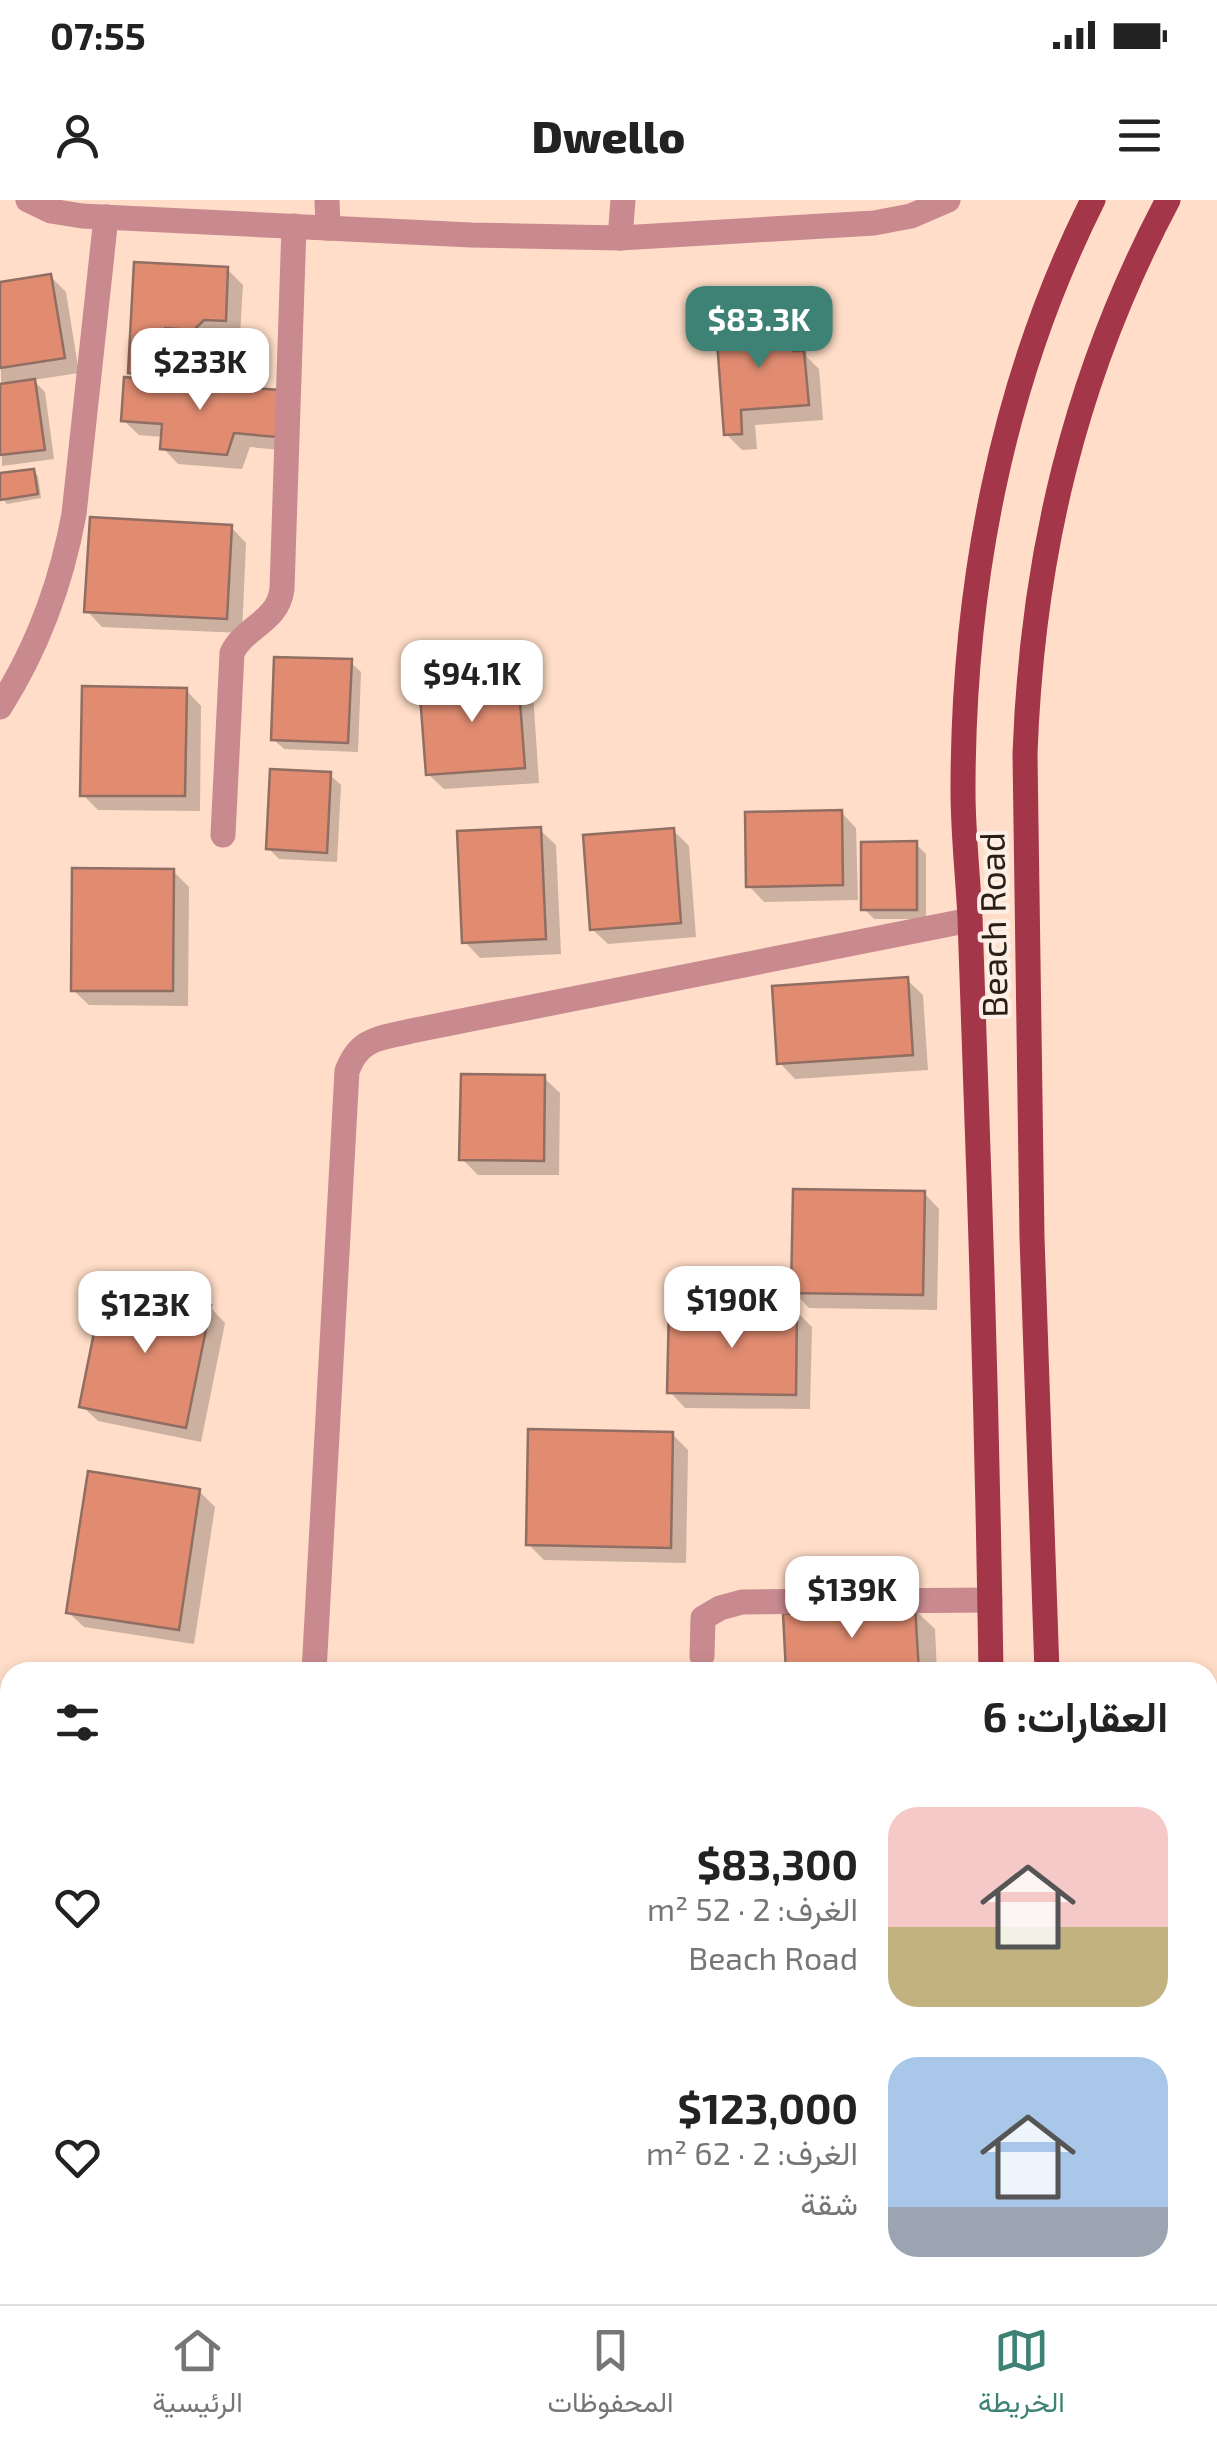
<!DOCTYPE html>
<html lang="ar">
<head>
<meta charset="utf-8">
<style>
  body { margin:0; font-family:"Exo 2",Vazirmatn,sans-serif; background:#f6f6f6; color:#222; direction:rtl; height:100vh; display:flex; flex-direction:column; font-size:38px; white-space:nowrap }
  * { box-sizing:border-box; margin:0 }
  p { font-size:32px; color:#767676 }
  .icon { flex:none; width:55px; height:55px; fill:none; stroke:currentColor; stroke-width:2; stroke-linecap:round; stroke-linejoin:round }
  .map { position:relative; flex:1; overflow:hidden; direction:ltr }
  .panel { position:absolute; left:0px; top:1462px; width:1218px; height:642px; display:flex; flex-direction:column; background:#fff; border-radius:30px 30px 0 0; box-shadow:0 5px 15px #0003; direction:rtl }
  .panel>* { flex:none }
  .price { position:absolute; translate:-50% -85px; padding:0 22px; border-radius:20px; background:#fff; color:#222; font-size:32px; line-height:65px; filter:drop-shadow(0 2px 5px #0008) }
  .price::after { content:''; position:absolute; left:50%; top:60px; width:30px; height:22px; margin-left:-15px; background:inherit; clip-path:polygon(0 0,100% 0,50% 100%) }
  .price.selected { background:#3e8275; color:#fff }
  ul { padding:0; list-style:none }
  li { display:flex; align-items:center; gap:30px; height:250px; padding:0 50px }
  li span { display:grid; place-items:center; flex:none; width:280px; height:200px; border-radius:30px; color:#555 }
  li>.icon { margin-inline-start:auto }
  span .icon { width:120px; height:120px; fill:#fffc; stroke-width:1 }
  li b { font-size:42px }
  h2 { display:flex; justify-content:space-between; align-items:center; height:120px; padding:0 50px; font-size:42px }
  .status { display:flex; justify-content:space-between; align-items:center; height:70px; padding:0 50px; background:#fff; direction:ltr }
  .status svg { height:28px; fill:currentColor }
  header { display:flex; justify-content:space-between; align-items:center; height:130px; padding:0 50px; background:#fff; font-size:45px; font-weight:800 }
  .dock { display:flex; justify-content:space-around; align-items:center; height:140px; border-top:2px solid #e0e0e0; background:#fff; font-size:28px; color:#767676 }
  .dock a { display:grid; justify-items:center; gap:5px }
  .dock .selected { color:#3e8275 }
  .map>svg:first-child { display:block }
  .green { fill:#ade5a0 }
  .shadow { fill:#0003 }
  .building { fill:#e18c71; stroke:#906e63; stroke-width:2.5 }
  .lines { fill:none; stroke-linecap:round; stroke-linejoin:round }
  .minor { stroke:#c88a8f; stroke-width:25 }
  .major { stroke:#a43649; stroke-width:25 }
  .labels { text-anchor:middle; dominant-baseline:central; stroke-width:8; stroke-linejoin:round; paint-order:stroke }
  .street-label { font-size:35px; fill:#2a1e16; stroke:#fdefe6 }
</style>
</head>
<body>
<div class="status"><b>07:55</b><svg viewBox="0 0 49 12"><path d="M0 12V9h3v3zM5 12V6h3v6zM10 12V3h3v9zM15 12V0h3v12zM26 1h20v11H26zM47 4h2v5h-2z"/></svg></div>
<header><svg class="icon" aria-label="menu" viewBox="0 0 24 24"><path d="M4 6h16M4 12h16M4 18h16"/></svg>Dwello<svg class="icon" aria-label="person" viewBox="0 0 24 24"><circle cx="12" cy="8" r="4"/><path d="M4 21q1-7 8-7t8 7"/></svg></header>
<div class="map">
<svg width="1217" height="2104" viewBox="0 0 1217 2104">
  <rect width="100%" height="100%" fill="#ffddc8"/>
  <polygon class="green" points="0,1758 10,1761 10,2095 411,2095 415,2104 0,2104"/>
  <g class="shadow">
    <polygon points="137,65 227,69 243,85 240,135 220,134 210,144 180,143 179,148 206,149 222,165 221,188 290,251 250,247 242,269 178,264 163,248 164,237 139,235 123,220 139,181 131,172"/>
    <polygon points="50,76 66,92 79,173 33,180 45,192 54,259 2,266 0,84"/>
    <polygon points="790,124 805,140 807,157 819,169 823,220 755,225 757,249 742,250 726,234"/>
    <polygon points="33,271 38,276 41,298 7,304 3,299 0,276"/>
    <polygon points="231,327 246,343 242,433 102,427 87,411"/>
    <polygon points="350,462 361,472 358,552 284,549 273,539"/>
    <polygon points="517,477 533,493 539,583 444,589 428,574"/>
    <polygon points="186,490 201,506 200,611 98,610 82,594"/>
    <polygon points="330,575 341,585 337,662 279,659 268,648"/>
    <polygon points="841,612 856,628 858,700 764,702 749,686"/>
    <polygon points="540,630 556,645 561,754 480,758 465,742"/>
    <polygon points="673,630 689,646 696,737 608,744 592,729"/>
    <polygon points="916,644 926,654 926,719 874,719 864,709"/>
    <polygon points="173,671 189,687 188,806 89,805 73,790"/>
    <polygon points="907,780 923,795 928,870 795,879 780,863"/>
    <polygon points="544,878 560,893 559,975 478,975 462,959"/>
    <polygon points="924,993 939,1009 937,1110 809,1108 794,1092"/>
    <polygon points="210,1107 225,1123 201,1242 98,1221 82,1206"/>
    <polygon points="796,1111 812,1127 810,1209 685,1208 670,1192"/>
    <polygon points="672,1234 688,1250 686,1363 544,1360 528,1344"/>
    <polygon points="199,1291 215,1307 194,1444 84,1427 68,1412"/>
    <polygon points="914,1409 935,1429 937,1472 789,1472 785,1416"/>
  </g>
  <g class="building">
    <polygon points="134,62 228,67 226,121 204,120 194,130 165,128 164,145 207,147 206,177 128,173"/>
    <polygon points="51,74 65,158 0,168 0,82"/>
    <polygon points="791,122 793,151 804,151 809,205 741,210 742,234 724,235 716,128"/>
    <polygon points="124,177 279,190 276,237 234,233 227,255 160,249 162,224 121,221"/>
    <polygon points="35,179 45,250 0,255 0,184"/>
    <polygon points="34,269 38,294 0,300 0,273"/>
    <polygon points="90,317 232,325 227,419 84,412"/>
    <polygon points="274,457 352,459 348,543 271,540"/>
    <polygon points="518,475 525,568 426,575 419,482"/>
    <polygon points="82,486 187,488 185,596 80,596"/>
    <polygon points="270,569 331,572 327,653 266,649"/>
    <polygon points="842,610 843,685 746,687 745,612"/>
    <polygon points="541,627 546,739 462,743 457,631"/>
    <polygon points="674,628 681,723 590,730 583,635"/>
    <polygon points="917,641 917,710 861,710 861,642"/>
    <polygon points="72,668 174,669 173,791 71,791"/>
    <polygon points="908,777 913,855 777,864 772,786"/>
    <polygon points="461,874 545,875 544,961 459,960"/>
    <polygon points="793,989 925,991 923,1095 791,1093"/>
    <polygon points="104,1083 211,1105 186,1228 79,1207"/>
    <polygon points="669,1106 797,1109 796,1195 667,1193"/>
    <polygon points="528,1229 673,1232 671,1348 526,1345"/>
    <polygon points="88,1271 200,1289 179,1430 66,1413"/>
    <polygon points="915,1406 919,1472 786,1472 783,1414"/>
  </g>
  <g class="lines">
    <g class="minor">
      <polyline points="28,0 51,11 82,16 471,35 620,38 874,23 911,16 948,0"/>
      <polyline points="327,0 328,28"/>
      <polyline points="620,38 623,0"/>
      <path d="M 0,507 C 38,447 61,385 74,314 L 106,17"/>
      <path d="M 223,635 L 232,453 C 245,426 278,422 282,389 L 294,26"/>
      <polyline points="702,1456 703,1418 720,1408 742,1402 990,1400"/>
      <path d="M 314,1472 L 347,871 C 360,837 379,839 411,831 L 970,720"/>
      <polyline points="1208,1530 1217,1530"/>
      <polyline points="0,1731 10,1734"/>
    </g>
    <g class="major">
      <path d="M 991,1472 C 988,1279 983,1086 976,892 C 974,835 972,777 970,719 C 968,676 963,634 963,591 C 963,387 1001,183 1093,0"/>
      <path d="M 1047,1472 L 1032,1037 L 1025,554 C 1032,356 1075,175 1168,0"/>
      <polyline points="999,2095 999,2104"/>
      <polyline points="1067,2095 1067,2104"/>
    </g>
  </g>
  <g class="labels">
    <g class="street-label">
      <text transform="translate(992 725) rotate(-91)">Beach Road</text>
    </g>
  </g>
</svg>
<b class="price selected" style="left:759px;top:171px">$83.3K</b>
<b class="price" style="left:200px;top:213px">$233K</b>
<b class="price" style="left:472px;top:525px">$94.1K</b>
<b class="price" style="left:732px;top:1151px">$190K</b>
<b class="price" style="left:145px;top:1156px">$123K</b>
<b class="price" style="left:852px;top:1441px">$139K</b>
<section class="panel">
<h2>العقارات: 6<svg class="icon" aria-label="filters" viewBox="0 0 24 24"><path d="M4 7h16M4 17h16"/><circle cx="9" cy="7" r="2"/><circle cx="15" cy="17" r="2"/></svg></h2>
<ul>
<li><span style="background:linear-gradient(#f6c9c9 60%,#c2b280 0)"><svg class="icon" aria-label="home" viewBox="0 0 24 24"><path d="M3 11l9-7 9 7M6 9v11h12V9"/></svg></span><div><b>$83,300</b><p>الغرف: 2 · 52 m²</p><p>Beach Road</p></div><svg class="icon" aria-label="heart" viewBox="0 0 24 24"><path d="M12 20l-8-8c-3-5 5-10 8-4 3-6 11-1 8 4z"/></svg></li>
<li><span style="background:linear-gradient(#a9c7e8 75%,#9aa5b1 0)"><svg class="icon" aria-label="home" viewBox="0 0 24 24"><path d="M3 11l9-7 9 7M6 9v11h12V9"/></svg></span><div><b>$123,000</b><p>الغرف: 2 · 62 m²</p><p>شقة</p></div><svg class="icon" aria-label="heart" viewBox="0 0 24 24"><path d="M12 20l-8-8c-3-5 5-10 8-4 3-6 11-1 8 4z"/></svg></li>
</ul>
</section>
</div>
<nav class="dock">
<a class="selected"><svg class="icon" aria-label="map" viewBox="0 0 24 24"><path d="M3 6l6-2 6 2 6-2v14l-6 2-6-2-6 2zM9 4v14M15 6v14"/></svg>الخريطة</a>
<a><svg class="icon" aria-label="saved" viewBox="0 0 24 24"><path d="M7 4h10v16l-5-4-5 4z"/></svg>المحفوظات</a>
<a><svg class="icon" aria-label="home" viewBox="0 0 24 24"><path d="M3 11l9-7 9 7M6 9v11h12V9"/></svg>الرئيسية</a>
</nav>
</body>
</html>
